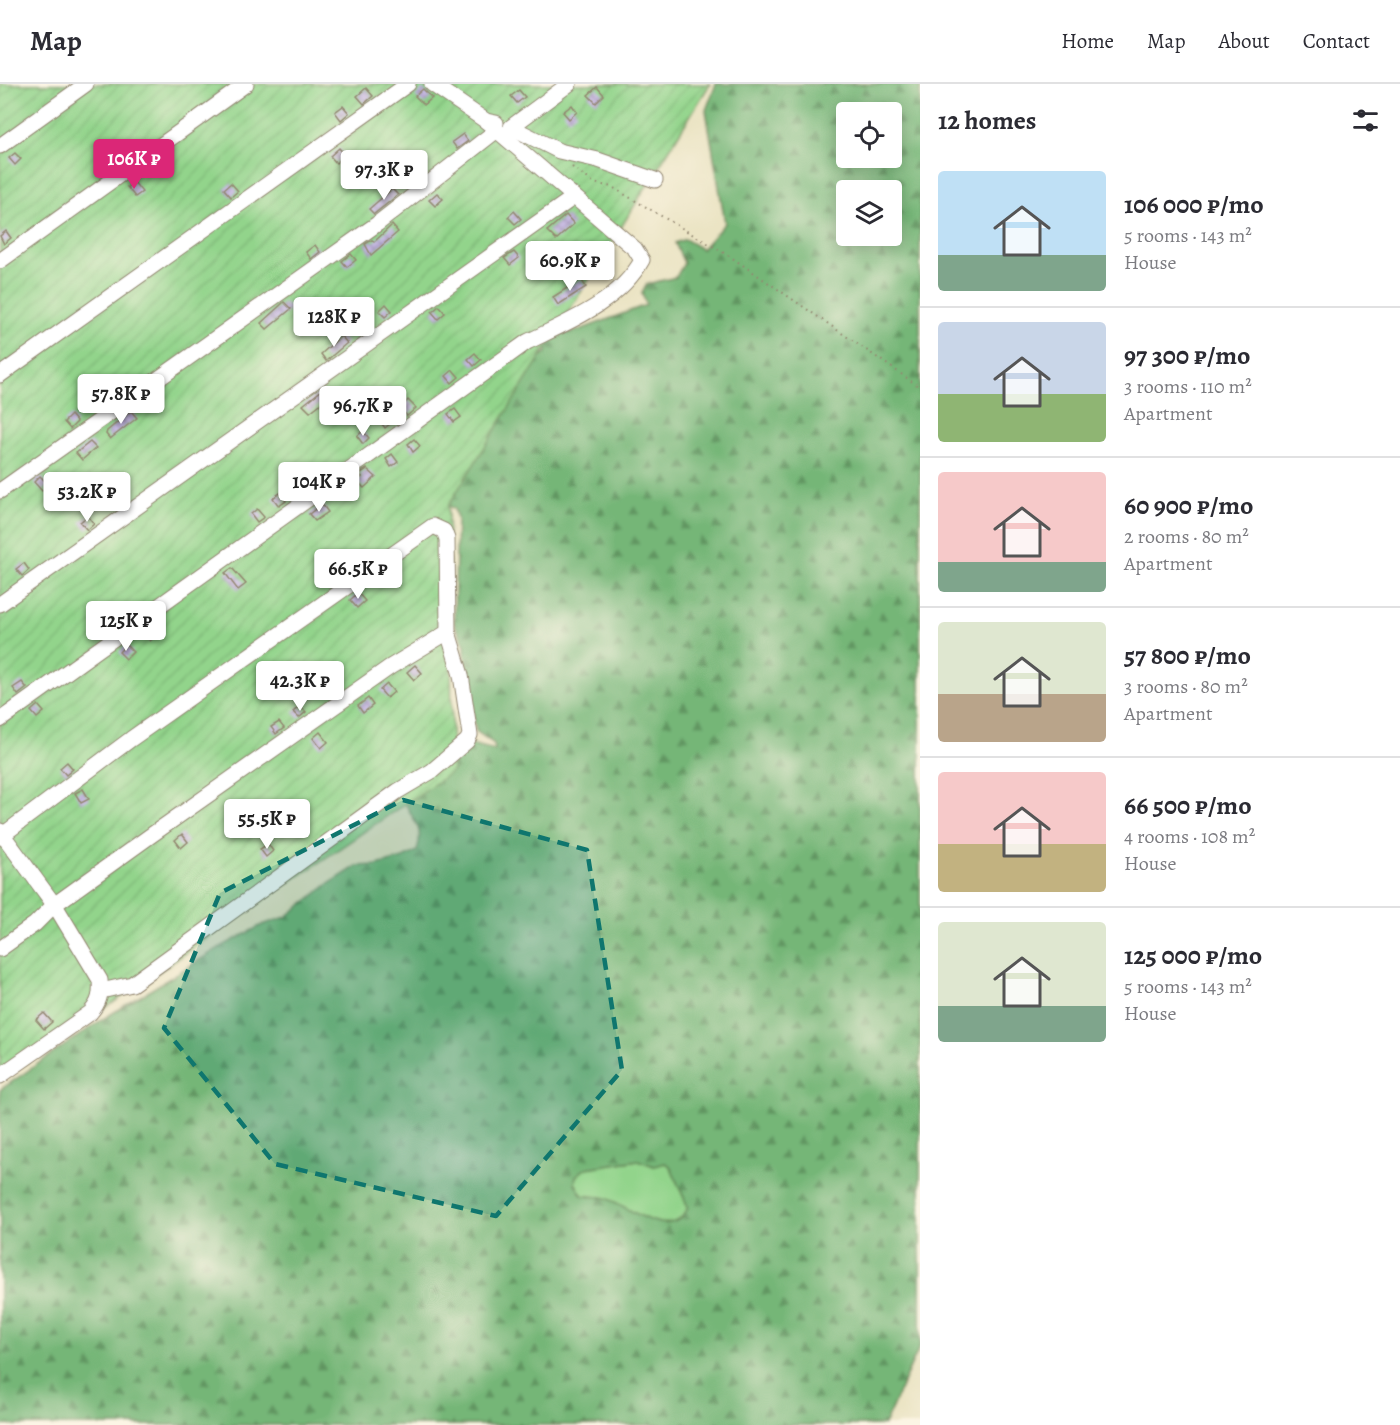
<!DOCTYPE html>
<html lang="en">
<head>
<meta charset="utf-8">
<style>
  body { margin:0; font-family:Alegreya,serif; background:#f7f7f7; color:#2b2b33; height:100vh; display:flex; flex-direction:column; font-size:22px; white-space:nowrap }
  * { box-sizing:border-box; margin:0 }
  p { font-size:20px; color:#7c7c81 }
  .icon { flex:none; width:33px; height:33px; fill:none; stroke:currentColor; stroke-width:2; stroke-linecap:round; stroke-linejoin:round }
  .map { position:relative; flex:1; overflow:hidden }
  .panel { display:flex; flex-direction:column; background:#fff; width:480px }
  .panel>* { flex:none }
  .buttons { position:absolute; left:836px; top:18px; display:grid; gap:12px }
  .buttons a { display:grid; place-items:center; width:66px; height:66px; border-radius:6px; background:#fff; box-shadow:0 3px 15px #0003; font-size:30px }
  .price { position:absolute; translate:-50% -51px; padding:0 14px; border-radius:6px; background:#fff; color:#222; font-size:20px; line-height:39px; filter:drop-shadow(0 2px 3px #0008) }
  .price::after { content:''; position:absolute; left:50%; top:36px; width:18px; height:14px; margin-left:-9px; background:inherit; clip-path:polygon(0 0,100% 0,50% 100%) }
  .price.active { background:#db2777; color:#fff }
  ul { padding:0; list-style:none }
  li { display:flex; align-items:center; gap:18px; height:150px; padding:0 18px }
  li+li { border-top:2px solid #e1e1e2 }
  li span { display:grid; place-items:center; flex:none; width:168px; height:120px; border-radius:6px; color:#555 }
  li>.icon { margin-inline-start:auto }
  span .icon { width:72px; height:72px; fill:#fffc; stroke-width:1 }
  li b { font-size:26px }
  h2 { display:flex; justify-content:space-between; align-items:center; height:72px; padding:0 18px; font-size:26px }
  header { display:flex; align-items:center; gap:36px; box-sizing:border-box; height:84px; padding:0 30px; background:#fff; border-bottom:2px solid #e1e1e2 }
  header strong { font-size:28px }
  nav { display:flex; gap:33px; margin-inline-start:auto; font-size:21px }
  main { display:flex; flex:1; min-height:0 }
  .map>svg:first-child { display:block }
  .grass { fill:#92d48b; stroke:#667f54; stroke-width:1.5 }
  .forest { fill:url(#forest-firs); stroke:#58704a; stroke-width:1.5; fill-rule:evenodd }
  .garden { fill:url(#garden-furrows); stroke:#667f54; stroke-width:1.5 }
  .building { fill:url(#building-cross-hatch) }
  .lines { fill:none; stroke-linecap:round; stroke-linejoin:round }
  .minor-casing { stroke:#938771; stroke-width:17 }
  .path { stroke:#938771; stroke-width:2; stroke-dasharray:1.5 4.5; stroke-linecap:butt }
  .minor { stroke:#fff; stroke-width:15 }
  .marked { fill:#0f766e; fill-opacity:0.2; stroke:#0f766e; stroke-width:4.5; stroke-dasharray:12 8; stroke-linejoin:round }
</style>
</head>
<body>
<header>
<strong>Map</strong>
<nav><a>Home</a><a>Map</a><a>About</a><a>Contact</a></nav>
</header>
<main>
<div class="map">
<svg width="920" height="1341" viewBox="0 0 920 1341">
  <defs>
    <pattern id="forest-firs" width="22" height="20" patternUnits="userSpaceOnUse" patternTransform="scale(1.5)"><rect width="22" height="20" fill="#75b677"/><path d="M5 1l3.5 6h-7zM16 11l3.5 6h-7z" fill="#619461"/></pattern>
    <pattern id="garden-furrows" width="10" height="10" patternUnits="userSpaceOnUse" patternTransform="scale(1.5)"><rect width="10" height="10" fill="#92d48b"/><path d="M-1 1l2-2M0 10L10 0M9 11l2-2" fill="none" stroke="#7fb678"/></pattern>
    <pattern id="building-cross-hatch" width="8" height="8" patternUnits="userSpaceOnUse" patternTransform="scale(1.5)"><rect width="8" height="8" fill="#c5b7e1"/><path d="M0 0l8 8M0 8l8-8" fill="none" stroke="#a195b6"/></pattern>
  </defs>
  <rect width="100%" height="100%" fill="#fcf5e5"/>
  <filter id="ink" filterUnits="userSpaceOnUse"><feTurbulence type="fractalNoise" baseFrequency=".0167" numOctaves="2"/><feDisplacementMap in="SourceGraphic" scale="12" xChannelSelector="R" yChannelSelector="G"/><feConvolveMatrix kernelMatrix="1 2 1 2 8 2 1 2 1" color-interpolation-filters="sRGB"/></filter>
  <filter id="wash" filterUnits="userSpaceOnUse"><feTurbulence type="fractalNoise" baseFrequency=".008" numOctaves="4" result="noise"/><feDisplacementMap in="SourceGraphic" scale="24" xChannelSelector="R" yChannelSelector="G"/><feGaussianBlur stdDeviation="1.35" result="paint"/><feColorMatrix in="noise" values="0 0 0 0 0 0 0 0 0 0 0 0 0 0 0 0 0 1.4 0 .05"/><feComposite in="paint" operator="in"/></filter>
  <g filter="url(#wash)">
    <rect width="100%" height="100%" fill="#ebe4c4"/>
    <path class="grass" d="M 638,1076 L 654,1082 L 665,1079 L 670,1082 L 687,1121 L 687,1126 C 668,1160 627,1120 605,1114 C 597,1111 590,1114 582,1111 L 575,1099 L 576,1092 L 586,1084 Z"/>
    <path class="forest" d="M 716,0 L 920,0 L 920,1262 L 884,1341 L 0,1341 L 0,1006 L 103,935 L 219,864 L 262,841 L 286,833 L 327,801 L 357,782 L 377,781 L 403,774 L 417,767 C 425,741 412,738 404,716 L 471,660 L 495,666 L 494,660 L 476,647 L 465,586 L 465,561 L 454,539 L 457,435 L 454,425 L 440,418 L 529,281 L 547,268 L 544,260 L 551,251 L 577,247 L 646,221 L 642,209 L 647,200 L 676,193 L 684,179 L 675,159 L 685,155 L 702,165 L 725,139 L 706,26 ZM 846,28 L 891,28 L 891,74 L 846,74 ZM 846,106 L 891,106 L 891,152 L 846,152 ZM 638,1076 L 654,1082 L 665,1079 L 670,1082 L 687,1121 L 687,1126 C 668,1160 627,1120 605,1114 C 597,1111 590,1114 582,1111 L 575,1099 L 576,1092 L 586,1084 Z"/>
    <polygon class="garden" points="0,0 710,0 448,422 453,687 0,996"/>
    <g id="blocks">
      <g class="building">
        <polygon points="597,3 604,11 596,19 588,11"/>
        <polygon points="366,4 373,12 364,20 357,12"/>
        <polygon points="423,5 432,14 424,21 415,12"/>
        <polygon points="519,6 525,13 517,19 511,12"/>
        <polygon points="572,21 577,28 569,35 563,28"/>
        <polygon points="343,22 349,29 341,36 335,28"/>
        <polygon points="463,50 468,57 457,65 452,58"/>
        <polygon points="339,64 345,71 336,79 330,72"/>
        <polygon points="15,69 21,75 15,81 9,74"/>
        <polygon points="134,98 142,108 135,113 127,103"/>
        <polygon points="231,99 238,107 231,113 224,105"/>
        <polygon points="392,105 398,111 374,130 369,125"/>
        <polygon points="437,109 443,115 435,122 429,116"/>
        <polygon points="514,127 521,135 515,140 508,133"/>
        <polygon points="566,131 574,140 556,156 547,147"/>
        <polygon points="392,141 398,148 371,171 365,160 372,156 374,158"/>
        <polygon points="6,147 11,154 4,160 0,152"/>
        <polygon points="315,161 320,168 311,175 306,168"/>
        <polygon points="514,168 519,174 510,181 504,174"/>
        <polygon points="351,170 356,176 347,183 342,177"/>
        <polygon points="581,195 586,203 558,221 553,213"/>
        <polygon points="284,218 291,225 267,245 261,239"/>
        <polygon points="386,220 392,227 385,233 379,227"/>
        <polygon points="439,222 445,229 438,235 432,228"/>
        <polygon points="341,252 347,259 326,277 321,270"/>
        <polygon points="475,269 481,276 474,282 468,275"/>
        <polygon points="453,286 459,293 452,299 446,292"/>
        <polygon points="322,306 329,313 310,328 303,321"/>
        <polygon points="92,314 99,322 93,328 85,320"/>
        <polygon points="408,316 416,324 407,332 400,324"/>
        <polygon points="455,325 461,333 454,338 448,330"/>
        <polygon points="131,327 137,334 110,355 106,350 107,347"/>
        <polygon points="71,331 77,338 70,345 64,338"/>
        <polygon points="385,331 391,339 385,344 379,336"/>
        <polygon points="363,347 369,354 363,360 357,352"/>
        <polygon points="414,355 420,362 413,368 408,360"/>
        <polygon points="90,358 96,364 82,376 76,369"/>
        <polygon points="392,370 398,378 391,383 386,375"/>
        <polygon points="367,385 376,393 364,404 357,397 362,393 359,390"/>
        <polygon points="40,392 49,401 42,407 34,398"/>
        <polygon points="280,409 286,417 279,422 273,414"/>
        <polygon points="322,420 328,428 315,437 309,430"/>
        <polygon points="257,425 264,433 257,438 251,430"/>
        <polygon points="88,432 94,440 87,446 80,438"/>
        <polygon points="24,479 29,486 22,492 16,485"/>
        <polygon points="232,484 246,500 238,506 225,489"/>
        <polygon points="358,509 365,517 357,524 350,516"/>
        <polygon points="151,543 158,550 150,557 144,550"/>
        <polygon points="126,561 133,568 126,575 119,568"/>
        <polygon points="415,581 422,589 414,596 407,588"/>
        <polygon points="22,598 27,604 18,611 13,604"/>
        <polygon points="387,600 394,608 387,614 380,606"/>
        <polygon points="368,614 373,621 363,629 358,622"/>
        <polygon points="38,621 44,628 37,634 31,627"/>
        <polygon points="300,622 306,628 299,634 293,628"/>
        <polygon points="279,638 284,644 276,650 271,643"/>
        <polygon points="320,648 328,658 321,664 313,654"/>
        <polygon points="67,678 73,685 66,691 60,684"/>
        <polygon points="83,705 89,715 81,719 75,709"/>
        <polygon points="182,750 188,758 181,764 175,756"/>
        <polygon points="268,760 273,767 266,773 260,765"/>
        <polygon points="44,929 52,938 44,945 36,936"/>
      </g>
    </g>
  </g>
  <g filter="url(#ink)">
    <use href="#blocks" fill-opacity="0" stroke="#938771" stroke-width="1.5"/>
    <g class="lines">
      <g class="minor-casing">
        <g id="minor">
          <polyline points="432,0 486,37 496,39"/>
          <polyline points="569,0 511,43 559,67 598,76 655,96"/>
          <polyline points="0,62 86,0"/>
          <polyline points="0,177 246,0"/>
          <polyline points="0,291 408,0"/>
          <polyline points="0,407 377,140 497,46"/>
          <polyline points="0,520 574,113"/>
          <path d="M 0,636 L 527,258 C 568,238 619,218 642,176 L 635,165 L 486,37"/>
          <path d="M 0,747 L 56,823 L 100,896 C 101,910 100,918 90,929 L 0,992"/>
          <polyline points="0,753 131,655 433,442 444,447 447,455 448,548 461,591 470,651 467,657 432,687 398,707 132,900 101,907"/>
          <polyline points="0,865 35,840 54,821 150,752 390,583 448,548"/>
        </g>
      </g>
      <polyline class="path" points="572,83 594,99 612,103 731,173 920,303"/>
      <use href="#minor" class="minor"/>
    </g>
  </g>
  <path class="marked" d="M 403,716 L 587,766 L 622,986 L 496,1132 L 275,1080 L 164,944 L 220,809 Z"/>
</svg>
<div class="buttons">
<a><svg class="icon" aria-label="locate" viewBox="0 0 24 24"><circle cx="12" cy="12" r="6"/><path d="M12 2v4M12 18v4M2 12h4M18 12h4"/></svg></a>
<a><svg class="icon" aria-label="layers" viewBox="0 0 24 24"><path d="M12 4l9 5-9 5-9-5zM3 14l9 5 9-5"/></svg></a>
</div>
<b class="price active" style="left:134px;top:106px">106K ₽</b>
<b class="price" style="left:384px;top:117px">97.3K ₽</b>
<b class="price" style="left:570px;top:208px">60.9K ₽</b>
<b class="price" style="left:334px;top:264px">128K ₽</b>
<b class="price" style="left:121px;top:341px">57.8K ₽</b>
<b class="price" style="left:363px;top:353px">96.7K ₽</b>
<b class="price" style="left:319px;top:429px">104K ₽</b>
<b class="price" style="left:87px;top:439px">53.2K ₽</b>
<b class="price" style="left:358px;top:516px">66.5K ₽</b>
<b class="price" style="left:126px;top:568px">125K ₽</b>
<b class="price" style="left:300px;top:628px">42.3K ₽</b>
<b class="price" style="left:267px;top:766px">55.5K ₽</b>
</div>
<section class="panel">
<h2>12 homes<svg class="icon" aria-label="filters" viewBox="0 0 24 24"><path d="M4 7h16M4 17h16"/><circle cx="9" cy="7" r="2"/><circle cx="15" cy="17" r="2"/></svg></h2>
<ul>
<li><span style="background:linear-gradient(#bfe0f5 70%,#7fa58c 0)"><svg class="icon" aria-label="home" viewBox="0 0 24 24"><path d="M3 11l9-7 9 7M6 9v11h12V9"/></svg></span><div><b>106 000 ₽/mo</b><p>5 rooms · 143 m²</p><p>House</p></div></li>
<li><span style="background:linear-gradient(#c9d6e8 60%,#8fb573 0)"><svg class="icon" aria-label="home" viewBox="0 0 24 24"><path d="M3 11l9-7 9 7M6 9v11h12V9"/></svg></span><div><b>97 300 ₽/mo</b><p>3 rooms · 110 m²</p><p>Apartment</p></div></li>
<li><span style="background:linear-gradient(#f6c9c9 75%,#7fa58c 0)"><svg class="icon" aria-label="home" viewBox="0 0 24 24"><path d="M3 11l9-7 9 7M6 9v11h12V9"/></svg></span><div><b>60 900 ₽/mo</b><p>2 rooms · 80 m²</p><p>Apartment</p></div></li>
<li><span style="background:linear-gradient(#dfe7d0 60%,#b9a48a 0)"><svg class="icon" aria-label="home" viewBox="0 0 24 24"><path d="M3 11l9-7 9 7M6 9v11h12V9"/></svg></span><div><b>57 800 ₽/mo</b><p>3 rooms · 80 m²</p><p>Apartment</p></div></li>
<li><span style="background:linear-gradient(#f6c9c9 60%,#c2b280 0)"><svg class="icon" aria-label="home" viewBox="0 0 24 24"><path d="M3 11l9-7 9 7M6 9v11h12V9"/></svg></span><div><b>66 500 ₽/mo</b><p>4 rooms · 108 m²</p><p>House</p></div></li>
<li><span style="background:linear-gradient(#dfe7d0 70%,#7fa58c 0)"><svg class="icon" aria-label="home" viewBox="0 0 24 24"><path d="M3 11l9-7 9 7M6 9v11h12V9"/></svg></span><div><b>125 000 ₽/mo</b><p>5 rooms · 143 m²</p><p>House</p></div></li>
</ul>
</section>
</main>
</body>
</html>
